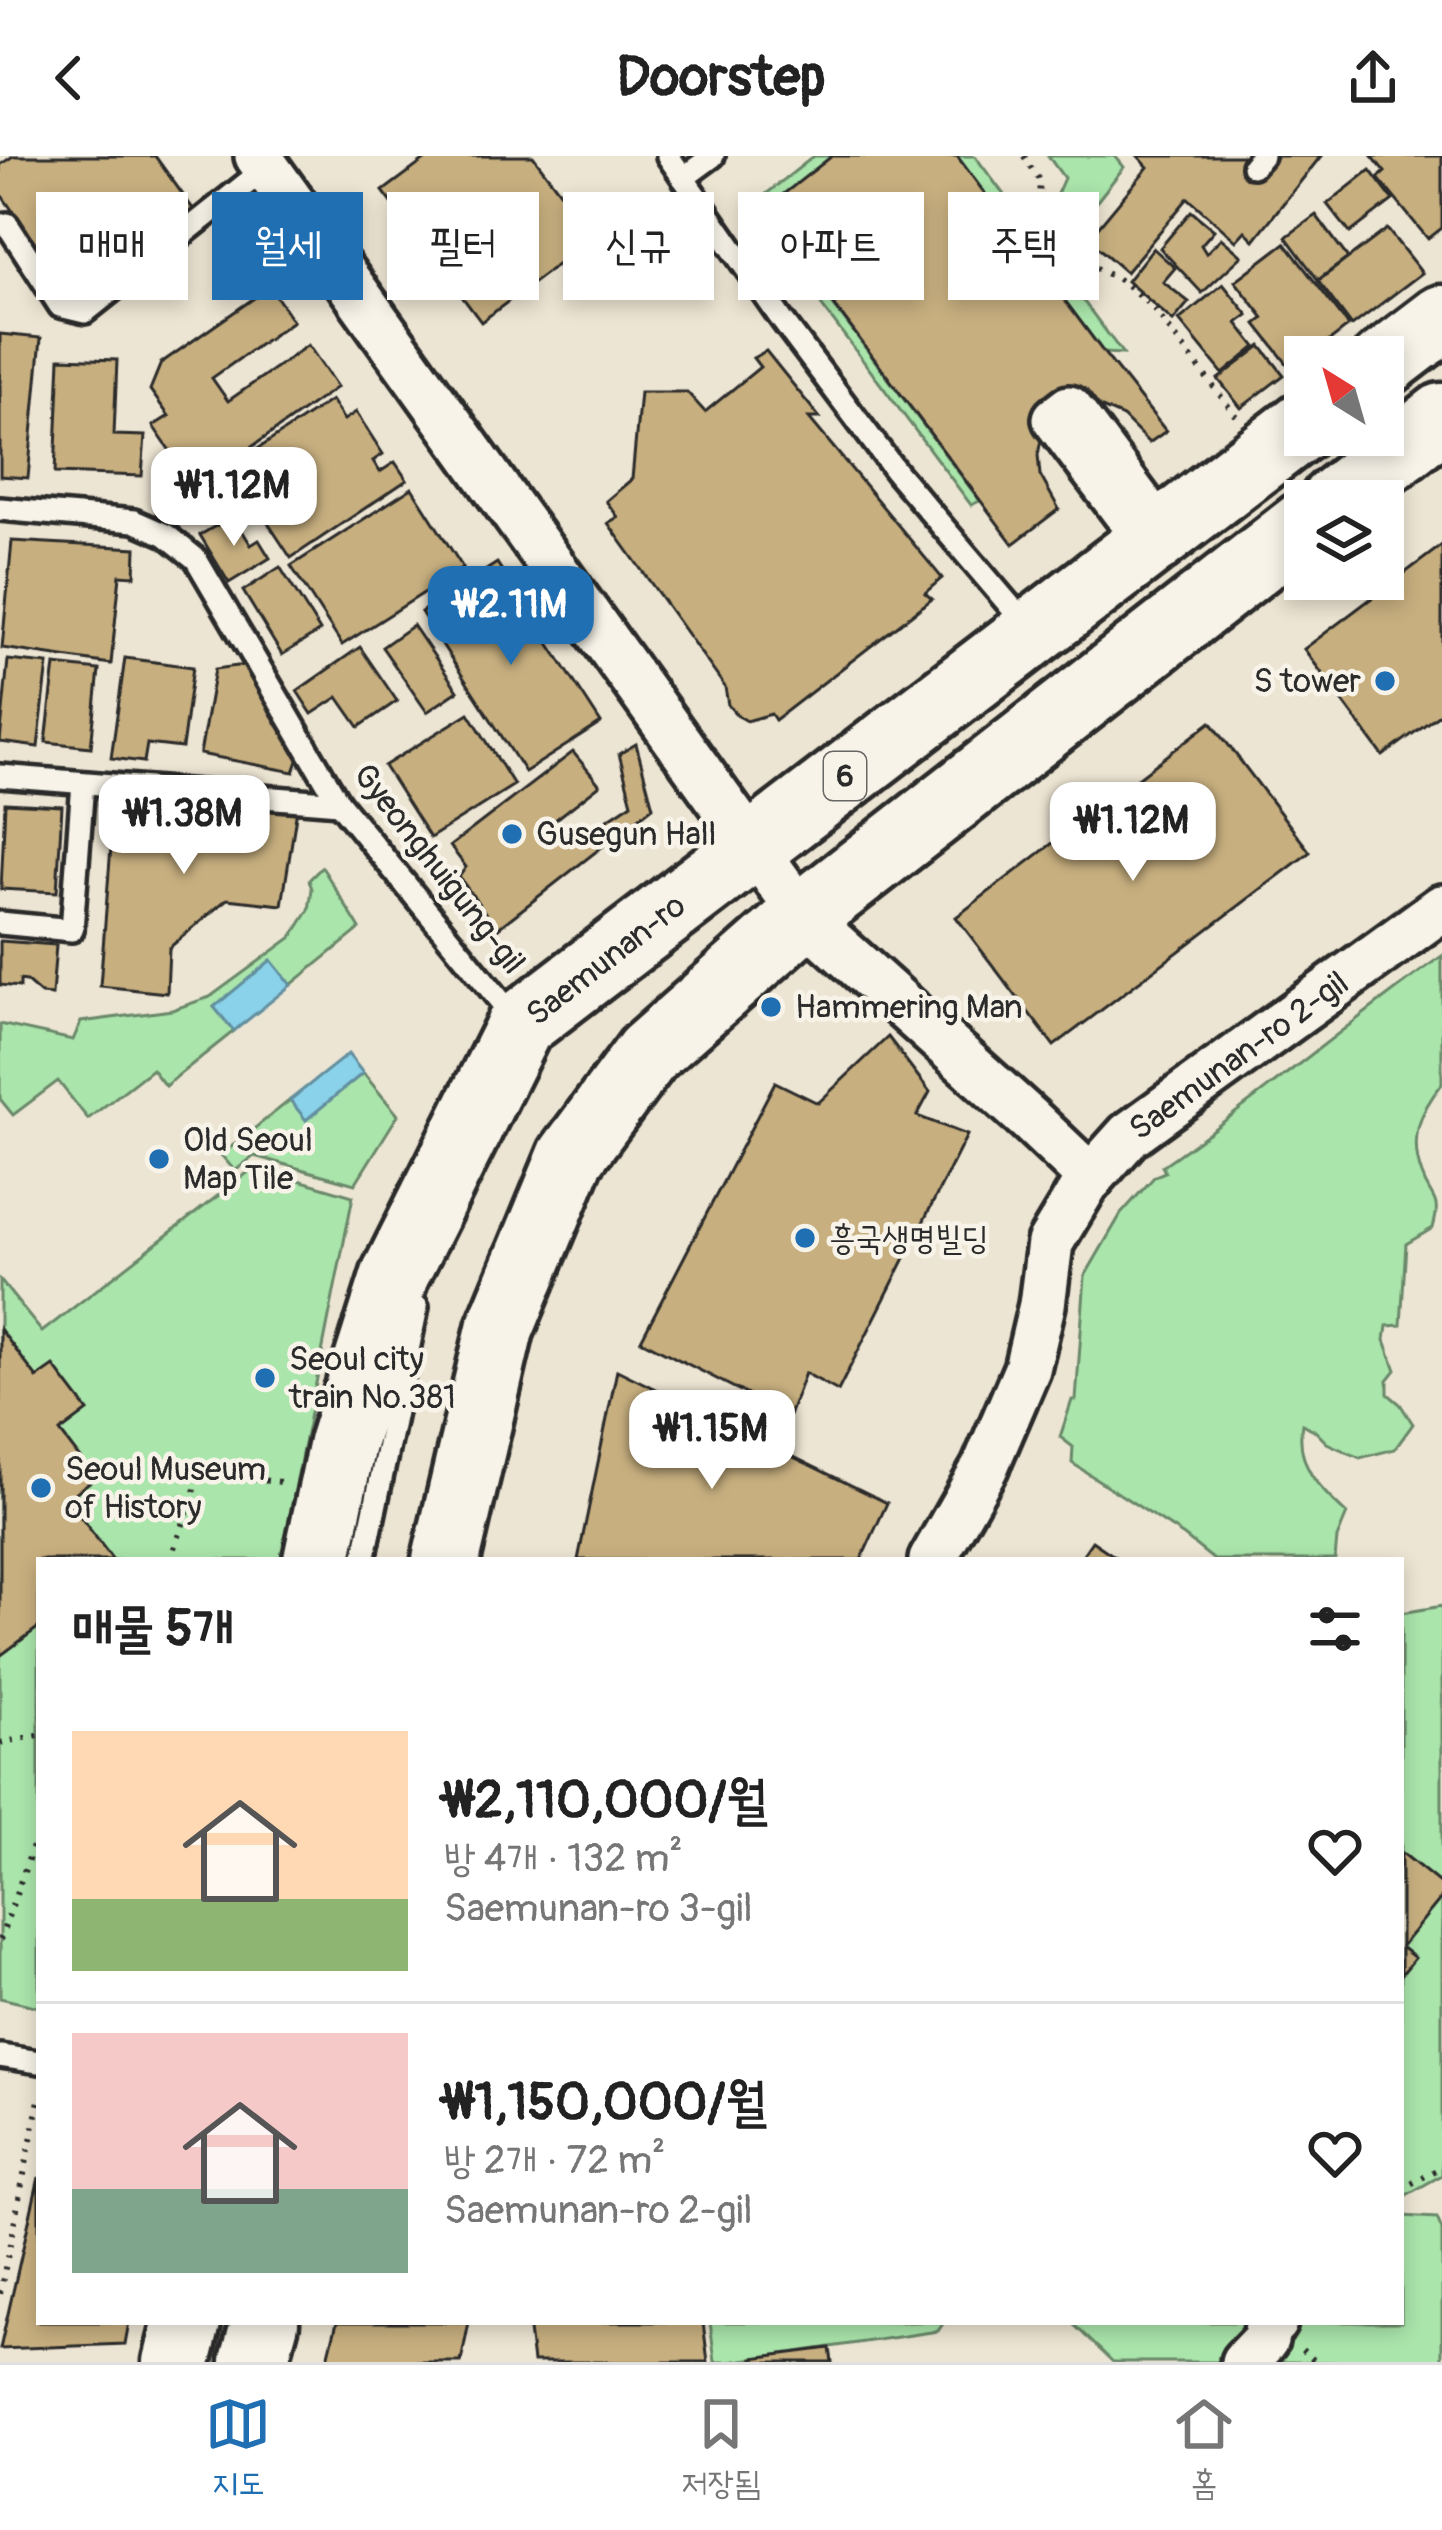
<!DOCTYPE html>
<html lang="ko">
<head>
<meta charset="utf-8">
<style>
  body { margin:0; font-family:Pangolin,"Poor Story",sans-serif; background:#f6f6f6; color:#222; height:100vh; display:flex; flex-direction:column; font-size:45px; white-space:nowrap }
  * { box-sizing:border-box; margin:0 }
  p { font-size:39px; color:#767676 }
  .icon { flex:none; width:66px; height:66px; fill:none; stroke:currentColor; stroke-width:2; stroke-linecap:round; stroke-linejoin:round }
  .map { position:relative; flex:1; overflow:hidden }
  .side { position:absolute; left:36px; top:1401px; width:1368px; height:768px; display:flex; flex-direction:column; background:#fff; border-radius:0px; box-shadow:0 6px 18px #0003 }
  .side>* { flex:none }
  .guide { position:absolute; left:36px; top:36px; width:1371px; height:108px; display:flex; gap:24px }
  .needle { width:78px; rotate:323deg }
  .buttons { position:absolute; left:1284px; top:180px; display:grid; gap:24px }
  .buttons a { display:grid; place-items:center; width:120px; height:120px; border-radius:0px; background:#fff; box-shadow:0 6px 18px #0003; font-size:60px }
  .price { position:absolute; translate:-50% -102px; padding:0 27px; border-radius:24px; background:#fff; color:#222; font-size:39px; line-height:78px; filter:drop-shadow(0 3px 6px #0008) }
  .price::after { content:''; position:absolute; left:50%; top:72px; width:36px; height:27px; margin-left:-18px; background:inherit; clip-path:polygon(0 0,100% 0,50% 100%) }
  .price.on { background:#1f6fb2; color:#fff }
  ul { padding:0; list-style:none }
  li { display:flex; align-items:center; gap:36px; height:300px; padding:0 36px }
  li+li { border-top:3px solid #e0e0e0 }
  li span { display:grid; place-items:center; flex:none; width:336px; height:240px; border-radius:0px; color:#555 }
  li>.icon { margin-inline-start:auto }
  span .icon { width:144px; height:144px; fill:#fffc; stroke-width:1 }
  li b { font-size:51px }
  h2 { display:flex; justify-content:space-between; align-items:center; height:144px; padding:0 36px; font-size:51px }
  .pill { padding:0 42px; border-radius:0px; background:#fff; box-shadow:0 6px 18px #0003; font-size:42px; line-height:108px }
  .pill.on { background:#1f6fb2; color:#fff }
  header { display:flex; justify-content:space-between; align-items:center; height:156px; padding:0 36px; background:#fff; font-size:54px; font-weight:800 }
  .tabs { display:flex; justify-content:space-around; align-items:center; height:168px; border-top:3px solid #e0e0e0; background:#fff; font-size:33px; color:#767676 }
  .tabs a { display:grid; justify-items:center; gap:6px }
  .tabs .on { color:#1f6fb2 }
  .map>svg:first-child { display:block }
  .green { fill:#aae5ab; stroke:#6a886b; stroke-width:3 }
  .water { fill:#89d2ea; stroke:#638f9e; stroke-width:3 }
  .building { fill:#c7af7f; stroke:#2b2b2b; stroke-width:3 }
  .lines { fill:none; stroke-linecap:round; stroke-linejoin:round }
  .lane-casing { stroke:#2b2b2b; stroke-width:30 }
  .street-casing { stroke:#2b2b2b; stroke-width:54 }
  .primary-casing { stroke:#2b2b2b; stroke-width:75 }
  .path { stroke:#2b2b2b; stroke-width:6; stroke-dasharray:3 9; stroke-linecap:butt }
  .lane { stroke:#f7f3e8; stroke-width:21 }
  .street { stroke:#f7f3e8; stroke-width:45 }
  .primary { stroke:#f7f3e8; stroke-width:66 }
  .poi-dot { fill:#1f6fb2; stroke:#f7f3e8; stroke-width:4.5 }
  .labels { text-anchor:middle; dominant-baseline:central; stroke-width:9; stroke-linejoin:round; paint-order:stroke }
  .shield { fill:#f7f3e8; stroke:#686764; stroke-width:3 }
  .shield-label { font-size:30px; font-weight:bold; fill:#2b2b2b }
  .poi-label { font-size:33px; fill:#2b2b2b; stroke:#f7f3e8; text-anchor:start }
  .street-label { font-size:33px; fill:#2b2b2b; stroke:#f7f3e8 }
</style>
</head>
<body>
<header><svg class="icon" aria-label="back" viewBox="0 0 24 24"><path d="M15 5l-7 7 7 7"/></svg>Doorstep<svg class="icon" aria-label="share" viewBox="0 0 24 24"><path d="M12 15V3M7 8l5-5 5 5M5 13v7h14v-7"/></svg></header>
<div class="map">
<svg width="1442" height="2206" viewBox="0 0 1442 2206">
  <rect width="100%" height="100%" fill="#ede5d3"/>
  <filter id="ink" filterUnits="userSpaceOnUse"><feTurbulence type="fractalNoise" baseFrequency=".00833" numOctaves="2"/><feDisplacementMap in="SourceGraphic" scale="24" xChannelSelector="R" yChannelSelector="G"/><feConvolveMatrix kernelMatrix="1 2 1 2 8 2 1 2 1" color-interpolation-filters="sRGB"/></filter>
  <g filter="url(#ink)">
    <g class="green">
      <polygon points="814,0 832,0 763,55 980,345 971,349 754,59 756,46"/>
      <polygon points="957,0 975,0 1123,198 1104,197"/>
      <polygon points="1048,0 1115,0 1124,11 1068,82 1048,58 1064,22"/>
      <polygon points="322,711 360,773 291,829 271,805 214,851 234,875 165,930 152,913 88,963 58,925 13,959 0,943 0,868 73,884 81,866 172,854 210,841 292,781 309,754 312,733 309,724"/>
      <path d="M 1442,800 L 1442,928 C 1419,956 1409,983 1422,1019 C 1431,1045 1442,1040 1433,1072 L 1406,1088 L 1401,1169 L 1387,1170 L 1385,1184 L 1396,1214 L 1388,1224 L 1388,1238 L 1400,1248 L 1413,1268 L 1395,1293 L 1360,1302 L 1327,1287 L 1314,1274 L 1302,1268 C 1295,1308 1319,1333 1347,1358 L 1337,1382 L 1335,1404 L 1214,1404 L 1184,1380 L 1072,1307 L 1073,1291 L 1060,1281 L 1072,1244 L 1076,1244 L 1085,1120 L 1121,1058 L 1155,1020 L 1165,1016 L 1162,1010 C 1258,944 1347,867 1442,800 Z"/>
      <polygon points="363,917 398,959 355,1028 254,1000 235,1015 221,999 290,944 306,963"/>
      <polygon points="255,1011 353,1040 281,1404 39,1404 39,1851 0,1842 0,1124 42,1176"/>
      <polygon points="1442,1450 1442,2019 1401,2042 1401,1457"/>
      <polygon points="1401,2060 1437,2062 1442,2074 1442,2206 1113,2206 1071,2166 1401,2166"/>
      <polygon points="710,2166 944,2166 938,2175 729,2206 715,2206"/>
    </g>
    <g class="water">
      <polygon points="271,804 291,829 234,875 214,851"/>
      <polygon points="348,898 363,917 306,964 290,944"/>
    </g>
    <g class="building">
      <polygon points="13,0 155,0 196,57 75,143 0,37 0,9"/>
      <polygon points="430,0 533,0 594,81 481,166 383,35"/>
      <polygon points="832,0 957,0 1104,197 1166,275 1149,287 1123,261 1102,252 1089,250 1042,279 1038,299 1040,319 1059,353 1013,388 763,54"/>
      <polygon points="1138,0 1321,0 1254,84 1245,75 1236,85 1188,42 1126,116 1088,83 1148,11"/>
      <polygon points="1372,0 1442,0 1442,72 1428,83 1378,22 1385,16"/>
      <polygon points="1370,14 1393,44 1350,77 1327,48"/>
      <polygon points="1191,55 1214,74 1201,89 1206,97 1221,82 1242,100 1202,137 1160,92"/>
      <polygon points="1316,59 1348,102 1318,124 1286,81"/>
      <polygon points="1387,73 1422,117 1352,170 1318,125"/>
      <polygon points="1285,87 1349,170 1309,201 1305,201 1305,204 1292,214 1256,168 1264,162 1235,125"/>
      <polygon points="1153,92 1175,112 1163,126 1189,146 1173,165 1127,125"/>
      <polygon points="1223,128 1248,159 1237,167 1256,191 1223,218 1179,164"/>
      <polygon points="270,131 293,165 212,222 228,245 308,189 337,231 205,324 186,295 175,302 153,270 169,260 150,234 161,207"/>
      <polygon points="0,178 41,182 28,322 0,320"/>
      <polygon points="1261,190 1284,219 1241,252 1218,223"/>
      <polygon points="766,195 820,262 809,262 942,422 925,437 932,443 775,564 771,558 747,565 737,559 728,549 725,531 608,367 618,361 606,345 632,323 640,236 687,236 705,256 760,211 753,202"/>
      <polygon points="60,202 117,204 114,279 145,280 142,320 55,317"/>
      <polygon points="331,244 344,264 356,256 383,298 373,305 380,316 395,306 407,324 291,402 231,311"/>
      <polygon points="186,315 213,353 191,368 160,365 156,356 161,344 172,336 172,325"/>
      <polygon points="412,332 463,412 342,489 291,410"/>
      <polygon points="233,360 251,389 259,384 270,402 229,427 200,379"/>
      <polygon points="12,385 136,392 135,420 120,419 111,508 2,492"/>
      <polygon points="1442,389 1442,556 1383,600 1304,493"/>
      <polygon points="497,407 601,567 525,616 421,456"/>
      <polygon points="280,411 320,475 282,499 243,435"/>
      <polygon points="413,469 458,535 427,556 382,491"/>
      <polygon points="360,491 397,545 359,571 338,541 312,558 297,535"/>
      <polygon points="125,502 193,511 182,592 147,588 144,606 111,602"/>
      <polygon points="8,504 48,508 38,591 0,586"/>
      <polygon points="55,509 99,514 91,591 46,586"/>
      <polygon points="244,509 299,602 294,616 200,598 215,513"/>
      <polygon points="469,557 514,629 430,682 384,610"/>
      <polygon points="1211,566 1310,696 1054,890 956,761"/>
      <polygon points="636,588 653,651 497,773 459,721 466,711 450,690 573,596 600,629 550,668 568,689 632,647 619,598"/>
      <polygon points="115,640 297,653 282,749 227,743 169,792 167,837 100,830"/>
      <polygon points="5,647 62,650 57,736 1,733"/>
      <polygon points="0,785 56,789 52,839 41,838 26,825 20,824 20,831 0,829"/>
      <polygon points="888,881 930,936 917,960 967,979 838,1235 805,1217 789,1260 641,1184 775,926 818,947"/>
      <polygon points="0,1173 37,1222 54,1210 88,1255 60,1276 95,1322 67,1343 113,1404 39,1404 39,1471 0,1500"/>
      <polygon points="617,1214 887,1347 861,1404 578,1404"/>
      <polygon points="1092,1385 1120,1404 1079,1404"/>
      <polygon points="1401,1696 1442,1729 1442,1741 1401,1791 1415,1802 1401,1819"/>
      <polygon points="39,2021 39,2166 129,2166 125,2188 0,2193"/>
      <polygon points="337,2166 469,2166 461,2206 327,2206"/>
      <polygon points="528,2166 703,2166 708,2206 533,2206"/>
      <polygon points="830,2192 832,2206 754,2206 753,2202"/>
    </g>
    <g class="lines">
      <g class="lane-casing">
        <g id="lane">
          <polyline points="668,0 782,164 897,317 1028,471"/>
          <polyline points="1253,10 1262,0"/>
          <polyline points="683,22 713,0"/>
          <polyline points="7,68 60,150 85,156 266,12"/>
          <polyline points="0,353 134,365 166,379 196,403 339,647 516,864"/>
          <polyline points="0,620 339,647"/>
          <polyline points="0,767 72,774 83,627"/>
          <polyline points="364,1404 417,1151"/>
          <polyline points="0,1900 39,1906"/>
        </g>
      </g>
      <g class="street-casing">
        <g id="street">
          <polyline points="258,0 803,760 1029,963 1091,1022"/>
          <polygon points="1069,253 1139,347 1126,356 1056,263"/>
          <polyline points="932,1404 985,1311 1027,1213 1042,1149 1050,1087 1086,1027 1129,979 1442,752"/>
          <polyline points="1244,2206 1265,2184 1268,2171 1274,2166"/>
        </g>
      </g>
      <g class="primary-casing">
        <g id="primary">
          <polyline points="1383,208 1442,163"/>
          <polyline points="1334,345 1442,261"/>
          <polyline points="317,1404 342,1287 395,1119 520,869 1305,268"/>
          <polyline points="446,1404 500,1173 571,1001 648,897 803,760 1305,368"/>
          <polyline points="177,2206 187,2166"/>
          <polyline points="254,2206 265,2166"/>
        </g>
      </g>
      <g class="path">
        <polyline points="1024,0 1040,26 1038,54 1060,93 1125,127 1153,152 1236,260"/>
        <polyline points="171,1404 200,1318 281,1326"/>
        <polyline points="0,1587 39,1579"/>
        <polyline points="0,1784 39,1673"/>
        <polyline points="1401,2033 1442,2011"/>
        <polyline points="0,2137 39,1944"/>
        <polyline points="1302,2194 1316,2206"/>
      </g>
      <use href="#lane" class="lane"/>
      <use href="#street" class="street"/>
      <use href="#primary" class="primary"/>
    </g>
  </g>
  <g class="poi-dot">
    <circle cx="1385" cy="525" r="12"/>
    <circle cx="512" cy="678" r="12"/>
    <circle cx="771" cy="851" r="12"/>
    <circle cx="159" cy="1003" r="12"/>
    <circle cx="805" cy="1082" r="12"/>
    <circle cx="265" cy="1222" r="12"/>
    <circle cx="41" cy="1332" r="12"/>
  </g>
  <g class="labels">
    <rect class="shield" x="824" y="596" width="42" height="48" rx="9"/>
    <g class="shield-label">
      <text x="845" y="620">6</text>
    </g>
    <g class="poi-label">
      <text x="1361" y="525" text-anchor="end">S tower</text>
      <text x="536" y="678">Gusegun Hall</text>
      <text x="795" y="851">Hammering Man</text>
      <text x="183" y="984">Old Seoul<tspan x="183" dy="38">Map Tile</tspan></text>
      <text x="829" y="1082">흥국생명빌딩</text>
      <text x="289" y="1203">Seoul city<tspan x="289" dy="38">train No.381</tspan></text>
      <text x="65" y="1313">Seoul Museum<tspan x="65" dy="38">of History</tspan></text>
    </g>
    <g class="street-label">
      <text transform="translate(439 713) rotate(52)">Gyeonghuigung-gil</text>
      <text transform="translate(606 804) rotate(-38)">Saemunan-ro</text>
      <text transform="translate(1239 900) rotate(-36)">Saemunan-ro 2-gil</text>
    </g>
  </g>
</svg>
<div class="buttons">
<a><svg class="needle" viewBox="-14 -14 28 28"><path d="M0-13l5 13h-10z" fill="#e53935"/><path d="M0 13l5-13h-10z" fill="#767676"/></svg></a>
<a><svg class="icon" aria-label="layers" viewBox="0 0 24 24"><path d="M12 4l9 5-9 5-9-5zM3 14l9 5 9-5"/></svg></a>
</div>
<b class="price" style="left:234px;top:393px">₩1.12M</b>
<b class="price on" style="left:511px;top:512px">₩2.11M</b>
<b class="price" style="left:184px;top:721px">₩1.38M</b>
<b class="price" style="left:1133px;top:728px">₩1.12M</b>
<b class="price" style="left:712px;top:1336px">₩1.15M</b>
<div class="guide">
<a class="pill">매매</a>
<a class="pill on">월세</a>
<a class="pill">필터</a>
<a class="pill">신규</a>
<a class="pill">아파트</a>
<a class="pill">주택</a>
</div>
<section class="side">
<h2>매물 5개<svg class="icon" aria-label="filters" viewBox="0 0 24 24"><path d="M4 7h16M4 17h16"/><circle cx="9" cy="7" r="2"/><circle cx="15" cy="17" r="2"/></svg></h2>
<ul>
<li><span style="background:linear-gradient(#ffd9b3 70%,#8fb573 0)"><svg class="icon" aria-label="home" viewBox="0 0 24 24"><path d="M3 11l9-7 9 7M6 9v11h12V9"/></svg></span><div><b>₩2,110,000/월</b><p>방 4개 · 132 m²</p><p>Saemunan-ro 3-gil</p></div><svg class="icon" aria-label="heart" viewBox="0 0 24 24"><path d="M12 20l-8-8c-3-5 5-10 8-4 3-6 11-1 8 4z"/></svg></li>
<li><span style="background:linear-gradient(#f6c9c9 65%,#7fa58c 0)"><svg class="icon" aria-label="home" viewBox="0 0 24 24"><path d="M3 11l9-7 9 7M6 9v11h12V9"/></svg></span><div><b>₩1,150,000/월</b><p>방 2개 · 72 m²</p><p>Saemunan-ro 2-gil</p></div><svg class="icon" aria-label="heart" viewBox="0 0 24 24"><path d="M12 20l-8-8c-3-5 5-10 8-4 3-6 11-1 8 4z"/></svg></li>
</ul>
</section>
</div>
<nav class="tabs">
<a class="on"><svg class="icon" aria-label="map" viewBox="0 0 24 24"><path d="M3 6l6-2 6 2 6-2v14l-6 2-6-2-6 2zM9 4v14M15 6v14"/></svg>지도</a>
<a><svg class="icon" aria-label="saved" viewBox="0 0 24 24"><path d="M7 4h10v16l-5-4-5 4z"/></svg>저장됨</a>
<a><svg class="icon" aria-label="home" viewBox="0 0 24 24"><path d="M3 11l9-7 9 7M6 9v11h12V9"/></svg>홈</a>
</nav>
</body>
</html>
